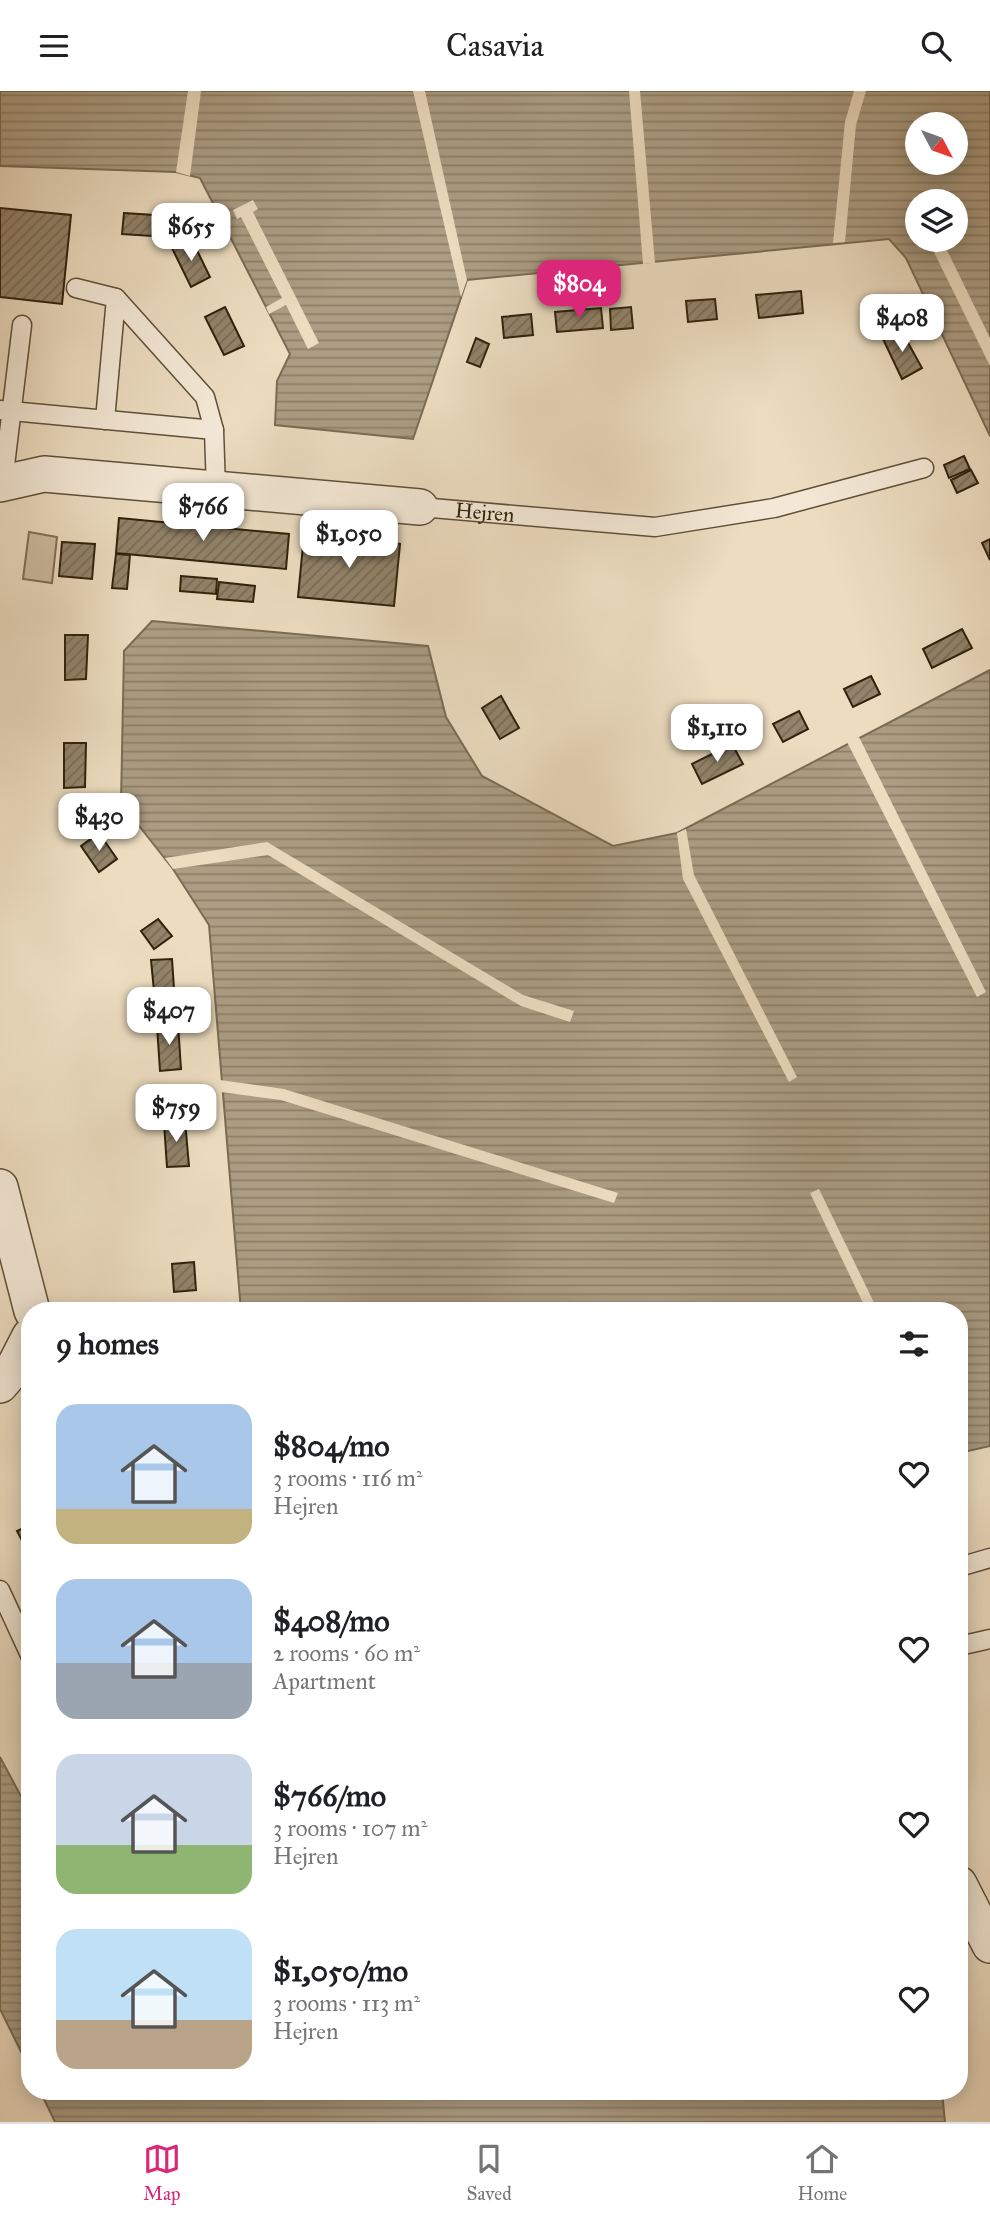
<!DOCTYPE html>
<html lang="en">
<head>
<meta charset="utf-8">
<style>
  body { margin:0; font-family:"IM FELL Great Primer",serif; background:#f6f6f6; color:#202124; height:100vh; display:flex; flex-direction:column; font-size:26px; white-space:nowrap }
  * { box-sizing:border-box; margin:0 }
  p { font-size:23px; color:#757577 }
  .icon { flex:none; width:38px; height:38px; fill:none; stroke:currentColor; stroke-width:2; stroke-linecap:round; stroke-linejoin:round }
  .map { position:relative; flex:1; overflow:hidden }
  .details { position:absolute; left:21px; top:1211px; width:947px; height:798px; display:flex; flex-direction:column; background:#fff; border-radius:28px; box-shadow:0 4px 18px #0003 }
  .details>* { flex:none }
  .needle { width:46px; rotate:131deg }
  .buttons { position:absolute; left:905px; top:21px; display:grid; gap:14px }
  .buttons a { display:grid; place-items:center; width:63px; height:63px; border-radius:50%; background:#fff; box-shadow:0 4px 18px #0003; font-size:35px }
  .price { position:absolute; translate:-50% -60px; padding:0 16px; border-radius:14px; background:#fff; color:#222; font-size:23px; line-height:46px; filter:drop-shadow(0 2px 4px #0008) }
  .price::after { content:''; position:absolute; left:50%; top:42px; width:21px; height:16px; margin-left:-10px; background:inherit; clip-path:polygon(0 0,100% 0,50% 100%) }
  .price.active { background:#db2777; color:#fff }
  ul { padding:0; list-style:none }
  li { display:flex; align-items:center; gap:21px; height:175px; padding:0 35px }
  li span { display:grid; place-items:center; flex:none; width:196px; height:140px; border-radius:21px; color:#555 }
  li>.icon { margin-inline-start:auto }
  span .icon { width:84px; height:84px; fill:#fffc; stroke-width:1 }
  li b { font-size:30px }
  h2 { display:flex; justify-content:space-between; align-items:center; height:84px; padding:0 35px; font-size:30px }
  header { display:flex; justify-content:space-between; align-items:center; height:91px; padding:0 35px; background:#fff; font-size:32px; font-weight:600 }
  .menu { display:flex; justify-content:space-around; align-items:center; height:98px; border-top:2px solid #e0e0e0; background:#fff; font-size:19px; color:#757577 }
  .menu a { display:grid; justify-items:center; gap:4px }
  .menu .active { color:#db2777 }
  .map>svg:first-child { display:block }
  .green { fill:#ccbca1; stroke:#7e6f56; stroke-width:2 }
  .water { fill:url(#water-rules); stroke:#7a6c53; stroke-width:2; fill-rule:evenodd }
  .pier { fill:#ecdcc0 }
  .building { fill:url(#building-hatch); stroke:#30220c; stroke-width:2 }
  .lines { fill:none; stroke-linecap:round; stroke-linejoin:round }
  .lane-casing { stroke:#5f5039; stroke-width:21 }
  .street-casing { stroke:#5f5039; stroke-width:38 }
  .lane { stroke:#f3e8d6; stroke-width:18 }
  .street { stroke:#f3e8d6; stroke-width:35 }
  .labels { text-anchor:middle; dominant-baseline:central; stroke-width:7; stroke-linejoin:round; paint-order:stroke }
  .street-label { font-size:21px; fill:#30220c; stroke:#f3e8d6 }
</style>
</head>
<body>
<header><svg class="icon" aria-label="menu" viewBox="0 0 24 24"><path d="M4 6h16M4 12h16M4 18h16"/></svg>Casavia<svg class="icon" aria-label="search" viewBox="0 0 24 24"><circle cx="10" cy="10" r="6"/><path d="M15 15l6 6"/></svg></header>
<div class="map">
<svg width="990" height="2031" viewBox="0 0 990 2031">
  <defs>
    <pattern id="water-rules" width="6" height="5" patternUnits="userSpaceOnUse" patternTransform="scale(1.75)"><rect width="6" height="5" fill="#ac9d83"/><path d="M0 2.5h6" fill="none" stroke="#8c806a"/></pattern>
    <pattern id="building-hatch" width="6" height="6" patternUnits="userSpaceOnUse" patternTransform="scale(1.75)"><rect width="6" height="6" fill="#92836a"/><path d="M-1 1l2-2M0 6l6-6M5 7l2-2" fill="none" stroke="#786b56"/></pattern>
  </defs>
  <rect width="100%" height="100%" fill="#ecdcc0"/>
  <filter id="stains"><feTurbulence type="fractalNoise" baseFrequency=".00286" numOctaves="4"/><feColorMatrix values="0 0 0 0 .2 0 0 0 0 .09 0 0 0 0 .02 0 0 0 .5 -.17"/></filter>
  <radialGradient id="worn" r=".72"><stop offset=".6" stop-color="#630" stop-opacity="0"/><stop offset="1" stop-color="#630" stop-opacity=".3"/></radialGradient>
  <polygon class="green" points="29,441 57,446 52,492 23,488"/>
  <g class="water">
    <path d="M 0,0 L 990,0 L 990,345 L 906,167 L 889,148 L 467,189 L 413,348 L 275,334 L 277,290 L 290,263 L 200,87 L 176,81 L 0,75 ZM 917,33 L 956,33 L 956,72 L 917,72 ZM 917,110 L 956,110 L 956,149 L 917,149 Z"/>
    <polygon points="152,530 428,555 446,626 482,685 613,755 677,742 990,579 990,1355 959,1362 959,1220 241,1220 209,834 173,778 121,712 124,560"/>
    <polygon points="0,1666 30,1722 30,1979 0,1918"/>
    <polygon points="40,2000 942,2000 945,2031 55,2031"/>
  </g>
  <g class="pier">
    <polygon points="188,0 201,0 190,85 176,81"/>
    <polygon points="413,0 425,0 467,189 461,206"/>
    <polygon points="629,0 640,0 655,172 643,173"/>
    <polygon points="854,0 866,0 856,34 845,151 833,152 845,31"/>
    <polygon points="253,109 258,118 253,121 319,252 308,258 286,214 269,223 266,216 282,207 241,126 237,128 233,119"/>
    <polygon points="928,149 942,149 990,247 990,275"/>
    <polygon points="859,646 986,901 977,906 847,651"/>
    <polygon points="686,738 694,784 797,986 789,991 683,788 677,742"/>
    <polygon points="267,751 523,904 574,920 570,931 521,915 268,764 173,778 165,767"/>
    <polygon points="220,989 284,998 618,1102 614,1112 281,1009 221,1001"/>
    <polygon points="819,1098 878,1220 867,1220 810,1102"/>
  </g>
  <g class="building">
    <polygon points="0,117 71,124 62,213 0,206"/>
    <polygon points="124,122 154,124 152,145 122,143"/>
    <polygon points="191,147 210,186 191,196 172,157"/>
    <polygon points="801,200 803,222 759,227 756,204"/>
    <polygon points="715,208 717,228 688,231 686,210"/>
    <polygon points="225,216 244,255 224,264 205,226"/>
    <polygon points="631,216 633,237 611,239 610,218"/>
    <polygon points="601,217 603,237 557,241 555,221"/>
    <polygon points="531,223 533,244 504,247 502,226"/>
    <polygon points="901,239 922,277 902,288 883,248"/>
    <polygon points="476,247 489,253 480,276 467,271"/>
    <polygon points="964,365 970,378 949,387 944,374"/>
    <polygon points="971,379 978,392 957,402 951,389"/>
    <polygon points="119,427 289,443 286,478 116,462"/>
    <polygon points="304,444 400,453 394,515 298,506"/>
    <polygon points="990,448 990,469 982,452"/>
    <polygon points="62,451 95,453 92,488 59,485"/>
    <polygon points="116,463 130,464 127,498 112,497"/>
    <polygon points="181,485 217,488 216,503 180,500"/>
    <polygon points="219,491 255,495 253,511 217,508"/>
    <polygon points="962,538 972,557 932,577 923,558"/>
    <polygon points="65,544 88,544 86,588 65,589"/>
    <polygon points="871,585 880,603 853,616 844,598"/>
    <polygon points="501,605 519,637 500,648 482,617"/>
    <polygon points="799,620 808,638 783,651 773,633"/>
    <polygon points="64,652 86,652 85,696 64,697"/>
    <polygon points="732,653 743,673 702,693 692,673"/>
    <polygon points="99,742 117,768 99,781 81,755"/>
    <polygon points="158,828 172,845 154,858 141,840"/>
    <polygon points="172,868 174,898 154,900 151,869"/>
    <polygon points="178,933 181,978 160,980 157,935"/>
    <polygon points="185,1030 189,1075 167,1076 164,1032"/>
    <polygon points="194,1171 196,1199 174,1201 172,1173"/>
    <polygon points="30,1434 30,1465 17,1440"/>
  </g>
  <g class="lines">
    <g class="lane-casing">
      <g id="lane">
        <polyline points="76,197 116,207 205,306 214,339 216,398"/>
        <polyline points="0,319 214,339"/>
        <polyline points="105,329 116,207"/>
        <polyline points="3,391 22,234"/>
        <path id="s1" d="M 420,416 L 655,436 L 774,417 L 924,377"/>
        <polyline points="959,1476 990,1467"/>
        <polyline points="0,1499 30,1564"/>
        <polyline points="959,1555 990,1548"/>
      </g>
    </g>
    <g class="street-casing">
      <g id="street">
        <polyline points="0,393 44,383 420,416"/>
        <polyline points="0,1096 32,1220"/>
        <polyline points="0,1294 12,1280 30,1245"/>
        <polyline points="959,1793 990,1854"/>
      </g>
    </g>
    <use href="#lane" class="lane"/>
    <use href="#street" class="street"/>
  </g>
  <g class="labels">
    <g class="street-label">
      <text stroke="none"><textPath href="#s1" startOffset="65">Hejren</textPath></text>
    </g>
  </g>
  <rect width="100%" height="100%" filter="url(#stains)"/>
  <rect width="100%" height="100%" fill="url(#worn)"/>
</svg>
<div class="buttons">
<a><svg class="needle" viewBox="-14 -14 28 28"><path d="M0-13l5 13h-10z" fill="#e53935"/><path d="M0 13l5-13h-10z" fill="#757577"/></svg></a>
<a><svg class="icon" aria-label="layers" viewBox="0 0 24 24"><path d="M12 4l9 5-9 5-9-5zM3 14l9 5 9-5"/></svg></a>
</div>
<b class="price" style="left:191px;top:172px">$655</b>
<b class="price active" style="left:579px;top:229px">$804</b>
<b class="price" style="left:902px;top:263px">$408</b>
<b class="price" style="left:203px;top:452px">$766</b>
<b class="price" style="left:349px;top:479px">$1,050</b>
<b class="price" style="left:717px;top:673px">$1,110</b>
<b class="price" style="left:99px;top:762px">$430</b>
<b class="price" style="left:169px;top:956px">$407</b>
<b class="price" style="left:176px;top:1053px">$759</b>
<section class="details">
<h2>9 homes<svg class="icon" aria-label="filters" viewBox="0 0 24 24"><path d="M4 7h16M4 17h16"/><circle cx="9" cy="7" r="2"/><circle cx="15" cy="17" r="2"/></svg></h2>
<ul>
<li><span style="background:linear-gradient(#a9c7e8 75%,#c2b280 0)"><svg class="icon" aria-label="home" viewBox="0 0 24 24"><path d="M3 11l9-7 9 7M6 9v11h12V9"/></svg></span><div><b>$804/mo</b><p>3 rooms · 116 m²</p><p>Hejren</p></div><svg class="icon" aria-label="heart" viewBox="0 0 24 24"><path d="M12 20l-8-8c-3-5 5-10 8-4 3-6 11-1 8 4z"/></svg></li>
<li><span style="background:linear-gradient(#a9c7e8 60%,#9aa5b1 0)"><svg class="icon" aria-label="home" viewBox="0 0 24 24"><path d="M3 11l9-7 9 7M6 9v11h12V9"/></svg></span><div><b>$408/mo</b><p>2 rooms · 60 m²</p><p>Apartment</p></div><svg class="icon" aria-label="heart" viewBox="0 0 24 24"><path d="M12 20l-8-8c-3-5 5-10 8-4 3-6 11-1 8 4z"/></svg></li>
<li><span style="background:linear-gradient(#c9d6e8 65%,#8fb573 0)"><svg class="icon" aria-label="home" viewBox="0 0 24 24"><path d="M3 11l9-7 9 7M6 9v11h12V9"/></svg></span><div><b>$766/mo</b><p>3 rooms · 107 m²</p><p>Hejren</p></div><svg class="icon" aria-label="heart" viewBox="0 0 24 24"><path d="M12 20l-8-8c-3-5 5-10 8-4 3-6 11-1 8 4z"/></svg></li>
<li><span style="background:linear-gradient(#bfe0f5 65%,#b9a48a 0)"><svg class="icon" aria-label="home" viewBox="0 0 24 24"><path d="M3 11l9-7 9 7M6 9v11h12V9"/></svg></span><div><b>$1,050/mo</b><p>3 rooms · 113 m²</p><p>Hejren</p></div><svg class="icon" aria-label="heart" viewBox="0 0 24 24"><path d="M12 20l-8-8c-3-5 5-10 8-4 3-6 11-1 8 4z"/></svg></li>
</ul>
</section>
</div>
<nav class="menu">
<a class="active"><svg class="icon" aria-label="map" viewBox="0 0 24 24"><path d="M3 6l6-2 6 2 6-2v14l-6 2-6-2-6 2zM9 4v14M15 6v14"/></svg>Map</a>
<a><svg class="icon" aria-label="saved" viewBox="0 0 24 24"><path d="M7 4h10v16l-5-4-5 4z"/></svg>Saved</a>
<a><svg class="icon" aria-label="home" viewBox="0 0 24 24"><path d="M3 11l9-7 9 7M6 9v11h12V9"/></svg>Home</a>
</nav>
</body>
</html>
